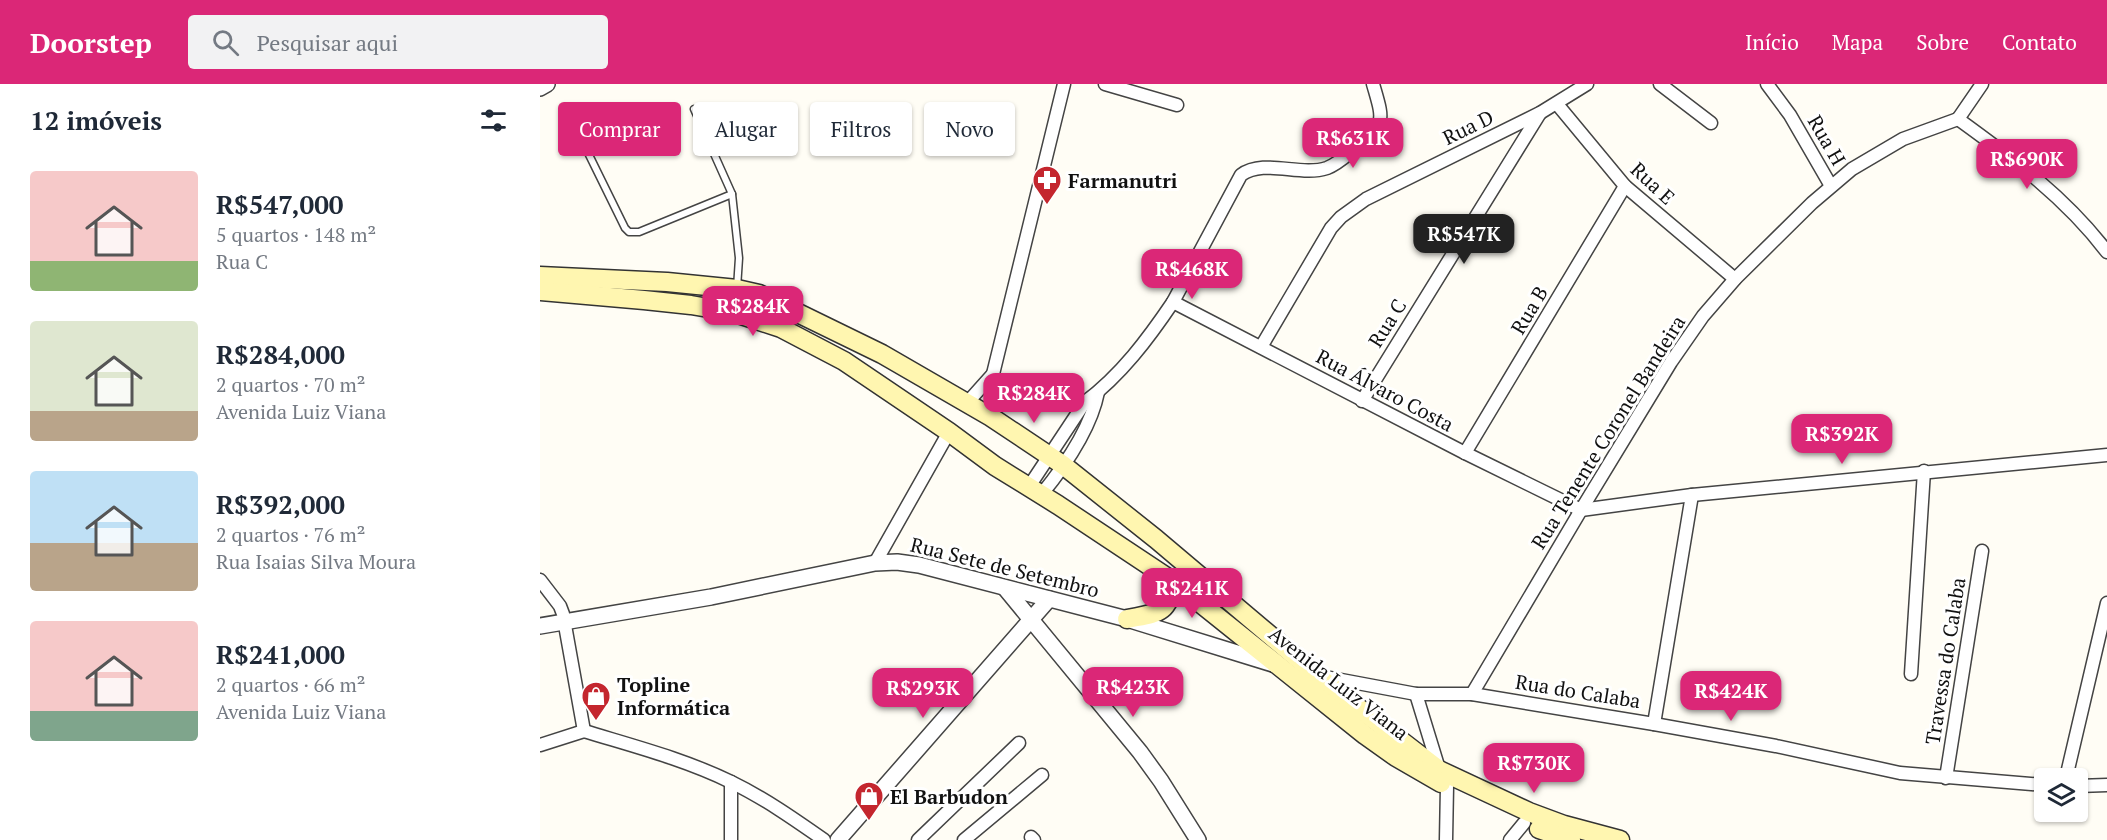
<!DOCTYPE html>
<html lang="pt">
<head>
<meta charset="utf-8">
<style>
  body { margin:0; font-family:"PT Serif",serif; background:#f2f2f3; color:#1f2937; height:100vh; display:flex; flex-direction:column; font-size:22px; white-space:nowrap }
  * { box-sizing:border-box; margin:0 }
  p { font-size:20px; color:#747a83 }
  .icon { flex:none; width:33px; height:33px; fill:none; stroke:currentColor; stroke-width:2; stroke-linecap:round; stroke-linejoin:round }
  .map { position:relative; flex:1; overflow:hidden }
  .sheet { display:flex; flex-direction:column; background:#fff; width:540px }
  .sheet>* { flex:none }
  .top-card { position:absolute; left:18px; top:18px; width:570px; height:54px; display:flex; gap:12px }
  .buttons { position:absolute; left:1494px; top:684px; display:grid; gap:12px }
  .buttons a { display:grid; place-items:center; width:54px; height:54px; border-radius:6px; background:#fff; box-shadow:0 2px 4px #0004; font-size:30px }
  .price { position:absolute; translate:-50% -51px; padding:0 14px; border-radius:12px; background:#db2777; color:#fff; font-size:20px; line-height:39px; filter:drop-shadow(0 2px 3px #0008) }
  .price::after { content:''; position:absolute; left:50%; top:36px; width:18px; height:14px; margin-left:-9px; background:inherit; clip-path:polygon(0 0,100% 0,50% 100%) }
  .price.active { background:#222; color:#fff }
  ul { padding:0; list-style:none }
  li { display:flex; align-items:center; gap:18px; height:150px; padding:0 30px }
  li span { display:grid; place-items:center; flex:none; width:168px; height:120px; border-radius:6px; color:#555 }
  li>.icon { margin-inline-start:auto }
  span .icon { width:72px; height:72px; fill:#fffc; stroke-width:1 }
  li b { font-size:26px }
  h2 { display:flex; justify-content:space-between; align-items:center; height:72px; padding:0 30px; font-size:26px }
  .pill { padding:0 21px; border-radius:6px; background:#fff; box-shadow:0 2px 4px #0004; font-size:21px; line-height:54px }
  .pill.active { background:#db2777; color:#fff }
  header { display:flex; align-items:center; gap:36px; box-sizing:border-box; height:84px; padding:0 30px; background:#db2777; color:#fff }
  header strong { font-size:28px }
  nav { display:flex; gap:33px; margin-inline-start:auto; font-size:21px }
  .search { width:420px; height:54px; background:#f2f2f3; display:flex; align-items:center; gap:15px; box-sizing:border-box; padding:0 21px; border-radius:6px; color:#747a83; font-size:22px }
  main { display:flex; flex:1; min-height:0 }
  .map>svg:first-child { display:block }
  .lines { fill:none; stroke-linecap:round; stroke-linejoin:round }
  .service-casing { stroke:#444; stroke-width:9 }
  .minor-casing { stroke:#444; stroke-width:15 }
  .tertiary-casing { stroke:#444; stroke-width:18 }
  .secondary-casing { stroke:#333; stroke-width:21 }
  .service { stroke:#fff; stroke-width:6 }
  .minor { stroke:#fff; stroke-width:12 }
  .tertiary { stroke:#fff; stroke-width:15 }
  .secondary { stroke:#fff6b0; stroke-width:18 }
  .labels { text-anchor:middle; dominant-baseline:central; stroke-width:6; stroke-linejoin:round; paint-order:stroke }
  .street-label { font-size:20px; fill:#111; stroke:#fff }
  .poi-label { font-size:20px; font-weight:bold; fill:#111; stroke:#fff; text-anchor:start }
</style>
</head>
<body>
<header>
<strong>Doorstep</strong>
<div class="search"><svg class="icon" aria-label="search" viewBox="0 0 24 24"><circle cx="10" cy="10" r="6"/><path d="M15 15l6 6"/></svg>Pesquisar aqui</div>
<nav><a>Início</a><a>Mapa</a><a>Sobre</a><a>Contato</a></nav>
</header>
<main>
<section class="sheet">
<h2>12 imóveis<svg class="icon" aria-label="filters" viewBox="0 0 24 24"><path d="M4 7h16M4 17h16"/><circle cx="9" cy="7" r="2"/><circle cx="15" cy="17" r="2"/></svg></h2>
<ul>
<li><span style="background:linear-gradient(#f6c9c9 75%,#8fb573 0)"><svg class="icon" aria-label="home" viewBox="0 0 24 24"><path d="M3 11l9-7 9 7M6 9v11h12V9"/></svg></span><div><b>R$547,000</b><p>5 quartos · 148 m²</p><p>Rua C</p></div></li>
<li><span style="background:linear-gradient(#dfe7d0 75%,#b9a48a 0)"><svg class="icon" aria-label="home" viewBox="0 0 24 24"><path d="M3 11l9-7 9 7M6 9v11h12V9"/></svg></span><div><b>R$284,000</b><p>2 quartos · 70 m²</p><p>Avenida Luiz Viana</p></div></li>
<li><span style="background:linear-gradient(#bfe0f5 60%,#b9a48a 0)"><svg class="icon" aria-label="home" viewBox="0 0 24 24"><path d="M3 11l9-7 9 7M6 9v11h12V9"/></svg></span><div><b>R$392,000</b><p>2 quartos · 76 m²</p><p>Rua Isaias Silva Moura</p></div></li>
<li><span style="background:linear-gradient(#f6c9c9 75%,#7fa58c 0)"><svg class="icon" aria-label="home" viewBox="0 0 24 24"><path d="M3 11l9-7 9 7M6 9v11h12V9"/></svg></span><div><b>R$241,000</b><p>2 quartos · 66 m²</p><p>Avenida Luiz Viana</p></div></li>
</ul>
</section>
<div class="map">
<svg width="1567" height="756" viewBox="0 0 1567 756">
  <rect width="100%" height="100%" fill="#fffdf5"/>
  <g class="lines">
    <g class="service-casing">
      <g id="service">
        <polyline points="26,24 85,144 89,148 99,148 192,110"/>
        <polyline points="154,25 192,110 199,174 197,204"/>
      </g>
    </g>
    <g class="minor-casing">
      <g id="minor">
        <polyline points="565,0 637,21"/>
        <polyline points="1120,0 1171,39"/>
        <polyline points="1227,0 1250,31 1291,102"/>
        <polyline points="1017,20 1085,102 1195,195"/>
        <path d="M 1418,35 C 1472,74 1526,114 1567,168"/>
        <polyline points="1418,35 1442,0"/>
        <polyline points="633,218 925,369 1041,426 1152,411 1567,371"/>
        <polyline points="721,263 791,144 801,133 826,115 1000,29 1047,0"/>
        <polyline points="822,317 1000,29"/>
        <polyline points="427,319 453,290"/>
        <polyline points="451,333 453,290 524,0"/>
        <polyline points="925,369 1085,102"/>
        <path d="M 488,404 L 545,318 C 581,291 608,255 633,218 L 701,91 C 724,74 760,93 787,84 C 798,80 808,70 817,63 C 847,40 843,35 833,0"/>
        <path d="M 501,411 C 524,383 551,344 558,308"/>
        <polyline points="335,479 409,348"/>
        <polyline points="0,496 20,522 23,530 44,647"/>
        <polyline points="1371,590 1384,387"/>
        <polyline points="780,592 876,610 932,610 1114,640 1236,662 1360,689 1504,701"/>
        <polyline points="876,610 899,685"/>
        <polyline points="932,610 1041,426 1131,278 1163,232 1195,195 1272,119 1312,85 1363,55 1418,35"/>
        <polyline points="1114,640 1152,411"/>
        <path d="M 44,647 C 93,662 144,675 191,698 C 224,714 254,735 284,756"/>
        <polyline points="0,661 44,647"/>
        <polyline points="1406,694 1442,467"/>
        <polyline points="1526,694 1567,519"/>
        <polyline points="1538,702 1567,701"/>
        <polyline points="491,753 494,756"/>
        <polyline points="191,756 191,698"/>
        <polyline points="378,756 479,659"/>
        <polyline points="424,756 502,691"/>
        <polyline points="906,756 907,702"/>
        <polyline points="970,756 984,739"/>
      </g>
    </g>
    <g class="tertiary-casing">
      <g id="tertiary">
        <polyline points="0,4 7,0"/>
        <polyline points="465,504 600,668 621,697 658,756"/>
        <polyline points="0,542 171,513 335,479 357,478 379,481 587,535 736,581"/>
        <polyline points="298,756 509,515"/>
      </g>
    </g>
    <g class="secondary-casing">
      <g id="secondary">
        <polyline points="0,192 127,198 197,205 219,210 342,270 451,333 523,381 616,455 790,602 899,686 989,728 1024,741 1080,756"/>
        <polyline points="0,207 104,216 151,221 192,228 241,244 304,277 409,348 455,382 518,421 634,498 825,651 856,673 901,699"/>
        <path d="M 587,535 C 617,529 628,531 634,498"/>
        <polyline points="999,745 1031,756"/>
      </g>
    </g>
    <use href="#service" class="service"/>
    <use href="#minor" class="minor"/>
    <use href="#tertiary" class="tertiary"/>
    <use href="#secondary" class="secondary"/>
  </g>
  <defs>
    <g id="pharmacy-pin" transform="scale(1.5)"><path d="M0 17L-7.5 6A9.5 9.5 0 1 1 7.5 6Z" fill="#c4262e" stroke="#fff"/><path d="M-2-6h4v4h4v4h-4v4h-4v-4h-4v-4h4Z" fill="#fff"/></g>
    <g id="shop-pin" transform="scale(1.5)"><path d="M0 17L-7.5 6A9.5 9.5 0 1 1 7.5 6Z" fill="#c4262e" stroke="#fff"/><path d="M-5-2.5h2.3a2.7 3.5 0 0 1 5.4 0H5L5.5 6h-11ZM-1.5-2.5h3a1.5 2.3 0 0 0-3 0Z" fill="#fff"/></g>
  </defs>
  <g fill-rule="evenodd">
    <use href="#pharmacy-pin" x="507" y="96"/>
    <use href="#shop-pin" x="56" y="612"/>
    <use href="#shop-pin" x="329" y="712"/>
  </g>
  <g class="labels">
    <g class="street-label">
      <text transform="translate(928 43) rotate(-26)">Rua D</text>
      <text transform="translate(1287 56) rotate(60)">Rua H</text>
      <text transform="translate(1113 99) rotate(43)">Rua E</text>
      <text transform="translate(989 226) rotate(-59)">Rua B</text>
      <text transform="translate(847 239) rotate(-58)">Rua C</text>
      <text transform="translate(845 306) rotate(28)">Rua Álvaro Costa</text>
      <text transform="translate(1068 348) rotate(-58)">Rua Tenente Coronel Bandeira</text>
      <text transform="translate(465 483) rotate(14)">Rua Sete de Setembro</text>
      <text transform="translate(1405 577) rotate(-81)">Travessa do Calaba</text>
      <text transform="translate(799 599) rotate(38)">Avenida Luiz Viana</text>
      <text transform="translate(1038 607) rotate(9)">Rua do Calaba</text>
    </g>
    <g class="poi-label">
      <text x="528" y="96">Farmanutri</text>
      <text x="77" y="600">Topline<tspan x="77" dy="23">Informática</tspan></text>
      <text x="350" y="712">El Barbudon</text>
    </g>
  </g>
</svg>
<div class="buttons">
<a><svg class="icon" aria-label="layers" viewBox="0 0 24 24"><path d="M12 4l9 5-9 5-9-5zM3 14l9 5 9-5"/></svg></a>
</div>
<b class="price" style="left:813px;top:85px">R$631K</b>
<b class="price" style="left:1487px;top:106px">R$690K</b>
<b class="price active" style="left:924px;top:181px">R$547K</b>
<b class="price" style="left:652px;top:216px">R$468K</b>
<b class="price" style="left:213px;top:253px">R$284K</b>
<b class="price" style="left:494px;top:340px">R$284K</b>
<b class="price" style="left:1302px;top:381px">R$392K</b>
<b class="price" style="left:652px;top:535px">R$241K</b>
<b class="price" style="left:593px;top:634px">R$423K</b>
<b class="price" style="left:383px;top:635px">R$293K</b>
<b class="price" style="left:1191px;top:638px">R$424K</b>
<b class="price" style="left:994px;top:710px">R$730K</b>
<div class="top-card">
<a class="pill active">Comprar</a>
<a class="pill">Alugar</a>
<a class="pill">Filtros</a>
<a class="pill">Novo</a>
</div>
</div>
</main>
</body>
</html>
